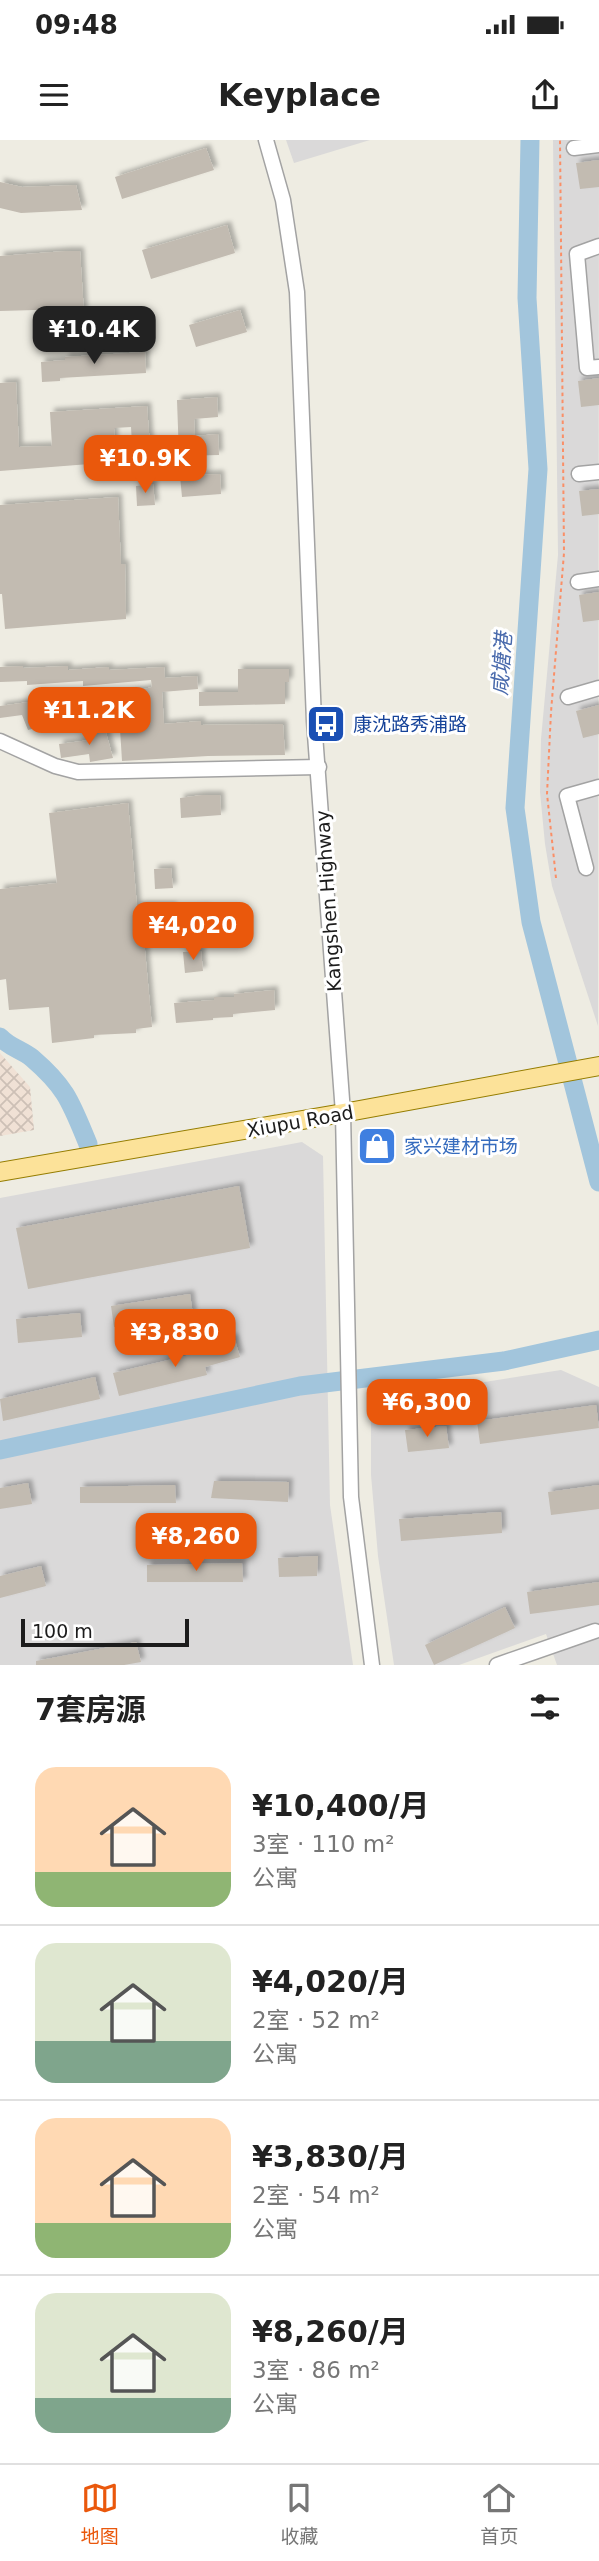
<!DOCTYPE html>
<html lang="zh">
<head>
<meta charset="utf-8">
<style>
  body { margin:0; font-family:"DejaVu Sans","Noto Sans SC",sans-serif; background:#f6f6f6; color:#222; height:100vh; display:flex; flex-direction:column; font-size:26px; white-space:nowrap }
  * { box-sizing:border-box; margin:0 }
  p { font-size:23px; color:#767676 }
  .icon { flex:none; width:38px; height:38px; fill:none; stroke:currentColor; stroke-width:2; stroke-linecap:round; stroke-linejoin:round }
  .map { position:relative; height:1525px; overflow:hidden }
  .details { display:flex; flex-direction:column; background:#fff; flex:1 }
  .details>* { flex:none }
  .scale { position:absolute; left:21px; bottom:18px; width:168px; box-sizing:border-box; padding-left:7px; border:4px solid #1c1c1c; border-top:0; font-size:19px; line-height:24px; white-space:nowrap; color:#1c1c1c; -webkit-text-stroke:5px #fff; paint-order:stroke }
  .price { position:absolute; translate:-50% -60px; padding:0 16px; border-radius:14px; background:#ea580c; color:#fff; font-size:23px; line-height:46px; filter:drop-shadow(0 2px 4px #0008) }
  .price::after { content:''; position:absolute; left:50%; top:42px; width:21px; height:16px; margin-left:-10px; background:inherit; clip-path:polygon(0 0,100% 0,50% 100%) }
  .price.active { background:#222; color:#fff }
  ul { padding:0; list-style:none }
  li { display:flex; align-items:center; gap:21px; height:175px; padding:0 35px }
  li+li { border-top:2px solid #e0e0e0 }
  li span { display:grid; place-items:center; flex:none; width:196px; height:140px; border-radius:21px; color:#555 }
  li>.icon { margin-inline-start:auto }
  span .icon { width:84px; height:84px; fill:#fffc; stroke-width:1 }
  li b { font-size:30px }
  h2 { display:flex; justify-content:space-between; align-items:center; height:84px; padding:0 35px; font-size:30px }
  .status { display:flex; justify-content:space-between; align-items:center; height:49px; padding:0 35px; background:#fff; direction:ltr }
  .status svg { height:19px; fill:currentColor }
  header { display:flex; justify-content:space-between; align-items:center; height:91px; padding:0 35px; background:#fff; font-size:32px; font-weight:700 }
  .menu { display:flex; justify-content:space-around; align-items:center; height:98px; border-top:2px solid #e0e0e0; background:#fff; font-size:19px; color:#767676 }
  .menu a { display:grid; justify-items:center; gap:4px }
  .menu .active { color:#ea580c }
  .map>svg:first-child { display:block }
  .residential { fill:#dad9d9 }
  .military { fill:url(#military-cross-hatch) }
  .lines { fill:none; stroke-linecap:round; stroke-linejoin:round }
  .river { stroke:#a2c5dc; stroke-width:19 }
  .building { fill:#c2bbb1; filter:url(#shadow) }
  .minor-casing { stroke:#a3a3a3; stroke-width:17 }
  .major-casing { stroke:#957d00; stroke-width:20 }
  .path { stroke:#fa8f67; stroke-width:2; stroke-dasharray:3.5 3.5; stroke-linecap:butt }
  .minor { stroke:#fff; stroke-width:14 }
  .major { stroke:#fce299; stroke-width:18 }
  .labels { text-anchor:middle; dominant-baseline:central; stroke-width:6; stroke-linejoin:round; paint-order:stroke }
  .transit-label { font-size:19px; fill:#164399; stroke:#fff; text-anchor:start }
  .street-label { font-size:19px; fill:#1c1c1c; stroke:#fff }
  .shop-label { font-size:19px; fill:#366cbe; stroke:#fff; text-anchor:start }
  .water-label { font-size:21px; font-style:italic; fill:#496aac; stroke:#fff }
</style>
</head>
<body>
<div class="status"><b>09:48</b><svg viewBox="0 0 49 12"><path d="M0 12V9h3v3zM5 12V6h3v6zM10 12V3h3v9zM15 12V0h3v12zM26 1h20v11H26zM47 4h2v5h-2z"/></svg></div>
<header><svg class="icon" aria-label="menu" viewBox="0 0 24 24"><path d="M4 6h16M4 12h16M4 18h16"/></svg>Keyplace<svg class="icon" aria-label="share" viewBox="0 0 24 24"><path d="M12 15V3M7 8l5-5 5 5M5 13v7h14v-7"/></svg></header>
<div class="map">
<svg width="599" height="1525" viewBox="0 0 599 1525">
  <defs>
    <pattern id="military-cross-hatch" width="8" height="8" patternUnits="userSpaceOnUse" patternTransform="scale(1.75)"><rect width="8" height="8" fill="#f0e1d5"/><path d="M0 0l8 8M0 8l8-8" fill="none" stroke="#cdc0b6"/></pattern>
    <filter id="shadow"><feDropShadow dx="4" dy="-4" stdDeviation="2" flood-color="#0004"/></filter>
  </defs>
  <rect width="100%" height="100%" fill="#eeece2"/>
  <g class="residential">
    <polygon points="286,0 370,0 294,23"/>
    <polygon points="553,0 599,0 598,886 552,746 545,704 540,652 541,599 558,415"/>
    <polygon points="302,1002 323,1016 330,1365 353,1525 0,1525 0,1058"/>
    <polygon points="561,1230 599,1247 599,1525 557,1525 546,1494 459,1525 394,1525 378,1416 371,1335 371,1275 402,1255"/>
  </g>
  <polygon class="military" points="0,913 30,947 34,990 0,996"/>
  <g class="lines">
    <g class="river">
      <polyline points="530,0 527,158 538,329 515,668 531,782 599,1042"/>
      <path d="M 0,897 C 9,907 22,910 32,918 C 67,948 71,963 88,1004"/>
      <polyline points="0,1310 300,1246 504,1221 599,1200"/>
    </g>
  </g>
  <g class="building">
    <polygon points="206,8 214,30 122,59 115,37"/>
    <polygon points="599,20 599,47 580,49 576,23"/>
    <polygon points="0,42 22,47 76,45 82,70 21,73 0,68"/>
    <polygon points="227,85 235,113 151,139 142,110"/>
    <polygon points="66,111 80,111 84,173 71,174 71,169 0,171 0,116"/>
    <polygon points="240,170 247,192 196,207 189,185"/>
    <polygon points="139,181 139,195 113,197 112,182"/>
    <polygon points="145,212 146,233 60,238 60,241 42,242 41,222 65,220 65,217"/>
    <polygon points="599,238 599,265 581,267 578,241"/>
    <polygon points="16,242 19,307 52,306 50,272 147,266 151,319 133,320 131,287 114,288 115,322 0,331 0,243"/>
    <polygon points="217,257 218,277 194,279 195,296 218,294 219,315 179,316 177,260"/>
    <polygon points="220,334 221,354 182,357 180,336"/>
    <polygon points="153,344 155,365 137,366 136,346"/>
    <polygon points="599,349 599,374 582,376 579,351"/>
    <polygon points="118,357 121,424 125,424 126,479 5,489 2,454 0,454 0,365"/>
    <polygon points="599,452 599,480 583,482 579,455"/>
    <polygon points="23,526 23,528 68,526 68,530 109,527 109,530 164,527 165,538 197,536 198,549 162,552 164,584 201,581 201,585 283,584 285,615 208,616 122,621 118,556 152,547 151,540 83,546 83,541 27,545 27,541 0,542 0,527"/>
    <polygon points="238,529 289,529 289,542 285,542 285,564 199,566 199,552 238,552"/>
    <polygon points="43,560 45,577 97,561 100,571 28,590 22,575 0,578 0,566"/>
    <polygon points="599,565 599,594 583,598 576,571"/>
    <polygon points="105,589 113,618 90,622 89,614 61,618 59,604 90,600 89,591"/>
    <polygon points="202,655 220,655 221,675 181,678 180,658"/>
    <polygon points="128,663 137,766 173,766 173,770 206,768 208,788 190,790 190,785 143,788 152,887 136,889 136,893 94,895 94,898 52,903 49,867 9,870 6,839 0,840 0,749 57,743 49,673"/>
    <polygon points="171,728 173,748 155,749 154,729"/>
    <polygon points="201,811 203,831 185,833 183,812"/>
    <polygon points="274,850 275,870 233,874 233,877 213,878 213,880 176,883 174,863 214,860 214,857 234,857 234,854"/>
    <polygon points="239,1046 250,1108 28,1149 16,1088"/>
    <polygon points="190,1154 193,1175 114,1187 111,1166"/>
    <polygon points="80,1173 82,1197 18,1203 16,1179"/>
    <polygon points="234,1197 240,1217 205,1227 207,1235 119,1256 113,1233 207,1211 205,1205"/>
    <polygon points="95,1237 100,1259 3,1281 0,1259"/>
    <polygon points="596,1265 599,1288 480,1304 477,1281"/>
    <polygon points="446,1286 449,1308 408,1312 405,1290"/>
    <polygon points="214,1341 289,1342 288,1362 211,1358"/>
    <polygon points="28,1343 32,1364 0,1369 0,1348"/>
    <polygon points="175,1345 176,1363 80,1363 80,1347"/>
    <polygon points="599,1345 599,1369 551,1375 548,1352"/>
    <polygon points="501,1372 502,1393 401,1401 399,1379"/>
    <polygon points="318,1416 317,1436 279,1437 278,1418"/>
    <polygon points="242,1423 243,1442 147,1442 147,1425"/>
    <polygon points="41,1426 46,1446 0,1458 0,1436"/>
    <polygon points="599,1442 599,1465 530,1474 527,1452"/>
    <polygon points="505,1467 515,1488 434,1525 425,1505"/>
    <polygon points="136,1502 141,1522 124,1525 36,1525 36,1521"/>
  </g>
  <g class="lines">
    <g class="minor-casing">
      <g id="minor">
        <polyline points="266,0 283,60 297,152 314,581 343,973 351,1357 372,1525"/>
        <polyline points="574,8 599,5"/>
        <polyline points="599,106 577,114 587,228 599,227"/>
        <polyline points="579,334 599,332"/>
        <polyline points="578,442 599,439"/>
        <polyline points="568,557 599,548"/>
        <polyline points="0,601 55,626 78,632 319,627"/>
        <polyline points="586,728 567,656 599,647"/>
        <polyline points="497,1525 595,1491"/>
      </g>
    </g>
    <g class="major-casing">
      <polyline id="major" points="0,1032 343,973 599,926"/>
    </g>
    <polyline class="path" points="556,738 547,654 551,572 564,413 560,0"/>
    <use href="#minor" class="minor"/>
    <use href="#major" class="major"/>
  </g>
  <defs>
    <g id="bus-square" transform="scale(2.0125)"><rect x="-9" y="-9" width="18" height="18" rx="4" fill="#1a4fb4" stroke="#fff"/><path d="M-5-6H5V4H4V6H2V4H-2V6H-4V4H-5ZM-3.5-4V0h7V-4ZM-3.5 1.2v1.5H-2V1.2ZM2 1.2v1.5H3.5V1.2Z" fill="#fff"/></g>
    <g id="shop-square" transform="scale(2.0125)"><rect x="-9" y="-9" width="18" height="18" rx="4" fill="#3f7fe0" stroke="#fff"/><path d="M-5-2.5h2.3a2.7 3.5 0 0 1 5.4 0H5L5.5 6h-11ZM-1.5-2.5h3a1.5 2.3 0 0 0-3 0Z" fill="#fff"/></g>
  </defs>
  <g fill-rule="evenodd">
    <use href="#bus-square" x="326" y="584"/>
    <use href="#shop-square" x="377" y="1006"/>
  </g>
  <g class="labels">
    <g class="transit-label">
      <text x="353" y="584">康沈路秀浦路</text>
    </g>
    <g class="street-label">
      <text transform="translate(328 761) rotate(-94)">Kangshen Highway</text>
      <text transform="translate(300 981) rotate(-10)">Xiupu Road</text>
    </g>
    <g class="shop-label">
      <text x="404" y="1006">家兴建材市场</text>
    </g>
    <g class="water-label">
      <text transform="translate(502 524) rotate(-86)">咸塘港</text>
    </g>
  </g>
</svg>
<div class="scale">100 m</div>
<b class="price active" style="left:94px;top:226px">¥10.4K</b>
<b class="price" style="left:145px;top:355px">¥10.9K</b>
<b class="price" style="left:89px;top:607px">¥11.2K</b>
<b class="price" style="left:193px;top:822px">¥4,020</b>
<b class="price" style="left:175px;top:1229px">¥3,830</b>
<b class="price" style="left:427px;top:1299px">¥6,300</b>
<b class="price" style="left:196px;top:1433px">¥8,260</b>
</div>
<section class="details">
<h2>7套房源<svg class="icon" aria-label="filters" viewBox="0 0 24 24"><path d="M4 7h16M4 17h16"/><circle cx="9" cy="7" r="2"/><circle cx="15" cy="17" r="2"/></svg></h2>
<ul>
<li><span style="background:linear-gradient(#ffd9b3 75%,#8fb573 0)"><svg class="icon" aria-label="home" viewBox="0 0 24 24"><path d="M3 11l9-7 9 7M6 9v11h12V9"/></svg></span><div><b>¥10,400/月</b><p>3室 · 110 m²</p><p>公寓</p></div></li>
<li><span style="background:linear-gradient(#dfe7d0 70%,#7fa58c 0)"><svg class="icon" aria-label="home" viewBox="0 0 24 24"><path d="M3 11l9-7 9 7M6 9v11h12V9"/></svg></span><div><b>¥4,020/月</b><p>2室 · 52 m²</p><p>公寓</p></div></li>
<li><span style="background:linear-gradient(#ffd9b3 75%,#8fb573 0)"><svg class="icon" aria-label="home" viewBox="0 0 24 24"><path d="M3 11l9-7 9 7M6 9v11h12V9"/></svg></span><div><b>¥3,830/月</b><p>2室 · 54 m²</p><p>公寓</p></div></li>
<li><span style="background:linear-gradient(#dfe7d0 75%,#7fa58c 0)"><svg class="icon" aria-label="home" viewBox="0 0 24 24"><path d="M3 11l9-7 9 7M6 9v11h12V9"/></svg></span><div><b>¥8,260/月</b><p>3室 · 86 m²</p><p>公寓</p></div></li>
</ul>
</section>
<nav class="menu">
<a class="active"><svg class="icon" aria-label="map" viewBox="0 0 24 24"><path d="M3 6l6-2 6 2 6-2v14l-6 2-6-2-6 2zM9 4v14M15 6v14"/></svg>地图</a>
<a><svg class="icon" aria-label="saved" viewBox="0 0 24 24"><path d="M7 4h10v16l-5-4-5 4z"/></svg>收藏</a>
<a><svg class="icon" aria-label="home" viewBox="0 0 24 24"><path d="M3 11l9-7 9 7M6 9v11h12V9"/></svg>首页</a>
</nav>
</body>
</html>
